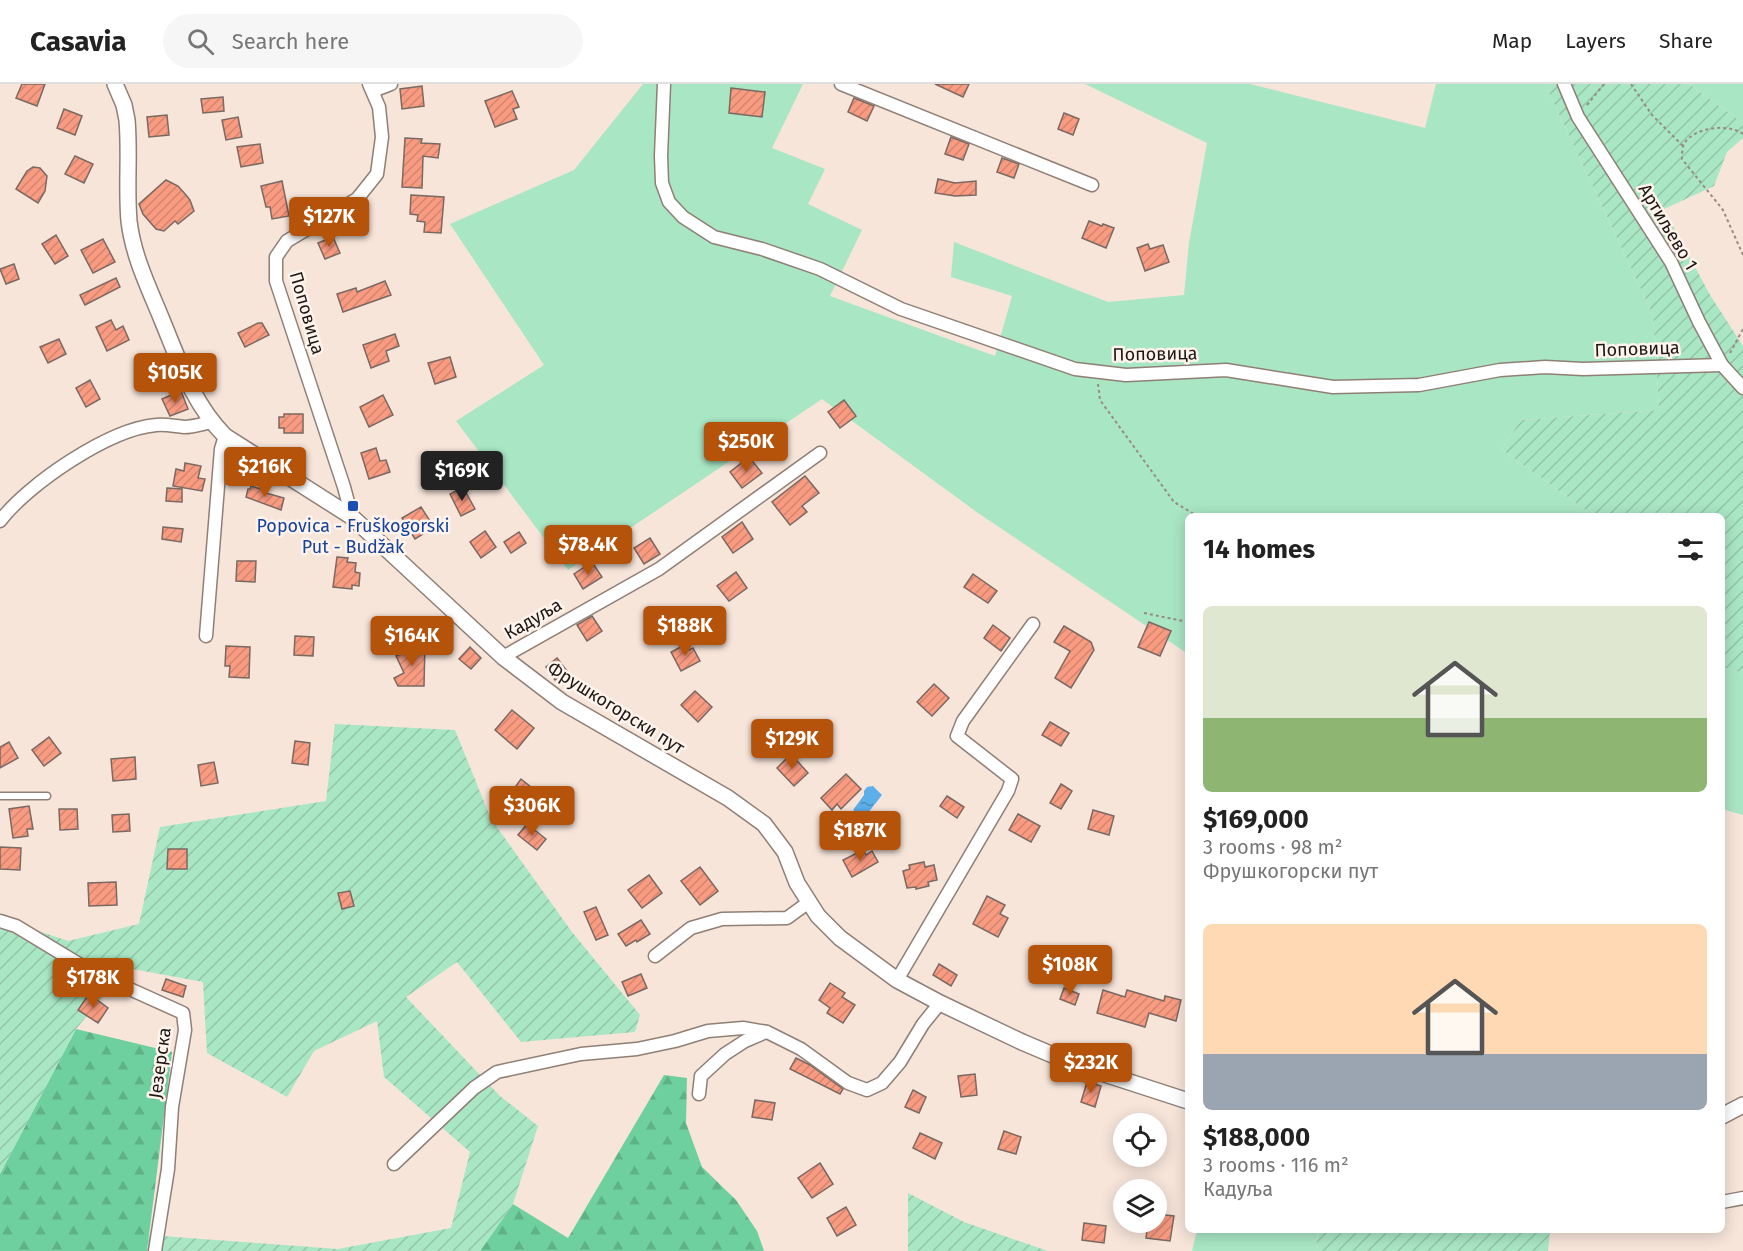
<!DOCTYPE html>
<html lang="en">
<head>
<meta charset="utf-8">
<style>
  body { margin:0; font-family:"Fira Sans",sans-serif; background:#f6f6f6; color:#222; height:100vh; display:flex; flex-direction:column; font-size:22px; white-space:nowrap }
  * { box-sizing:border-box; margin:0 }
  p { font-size:20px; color:#767676 }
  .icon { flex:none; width:33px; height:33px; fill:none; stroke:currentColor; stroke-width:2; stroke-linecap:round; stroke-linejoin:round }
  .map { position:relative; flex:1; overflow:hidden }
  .side { position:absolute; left:1185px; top:429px; width:540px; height:720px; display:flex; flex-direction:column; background:#fff; border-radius:9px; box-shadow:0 3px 15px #0003 }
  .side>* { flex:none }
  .fabs { position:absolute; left:1113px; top:1029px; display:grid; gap:12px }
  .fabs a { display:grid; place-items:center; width:54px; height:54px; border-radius:50%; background:#fff; box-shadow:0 3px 15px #0003; font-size:30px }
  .price { position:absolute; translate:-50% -51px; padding:0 14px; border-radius:6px; background:#b45309; color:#fff; font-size:20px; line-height:39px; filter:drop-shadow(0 2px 3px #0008) }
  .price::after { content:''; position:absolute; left:50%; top:36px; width:18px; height:14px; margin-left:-9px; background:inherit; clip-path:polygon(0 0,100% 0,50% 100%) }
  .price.active { background:#222; color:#fff }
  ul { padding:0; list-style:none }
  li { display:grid; align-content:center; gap:12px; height:318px; padding:0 18px }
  li span { display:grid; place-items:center; height:186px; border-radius:9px; color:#555 }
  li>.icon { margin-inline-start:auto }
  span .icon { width:108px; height:108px; fill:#fffc; stroke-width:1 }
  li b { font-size:26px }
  h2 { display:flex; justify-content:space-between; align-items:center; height:72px; padding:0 18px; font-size:26px }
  header { display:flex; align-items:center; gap:36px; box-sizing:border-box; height:84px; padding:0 30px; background:#fff; border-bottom:2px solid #e0e0e0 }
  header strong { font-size:28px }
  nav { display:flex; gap:33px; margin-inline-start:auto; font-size:21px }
  .search { width:420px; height:54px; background:#f6f6f6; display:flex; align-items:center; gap:15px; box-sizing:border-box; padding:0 21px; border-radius:33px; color:#767676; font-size:22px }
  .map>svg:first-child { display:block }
  .grass { fill:#a9e6c4 }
  .forest { fill:url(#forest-firs) }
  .garden { fill:url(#garden-furrows) }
  .water { fill:url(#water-ripples) }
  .building { fill:url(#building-hatch); stroke:#7a6862; stroke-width:1.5 }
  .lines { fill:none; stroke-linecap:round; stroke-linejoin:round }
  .service-casing { stroke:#8f7f75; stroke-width:9 }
  .minor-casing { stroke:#8f7f75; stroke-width:15 }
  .tertiary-casing { stroke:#8f7f75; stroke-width:18 }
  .path { stroke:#988b83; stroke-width:2; stroke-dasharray:3 3; stroke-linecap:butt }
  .service { stroke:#fff; stroke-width:6 }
  .minor { stroke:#fff; stroke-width:12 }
  .tertiary { stroke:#fff; stroke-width:15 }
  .transit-dot { fill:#1a4fb4; stroke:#fff4ed; stroke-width:2 }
  .labels { text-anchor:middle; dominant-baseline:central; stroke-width:5; stroke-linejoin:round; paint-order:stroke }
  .street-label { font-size:18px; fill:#1d1713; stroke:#fff4ed }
  .transit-label { font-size:18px; fill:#164399; stroke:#fff4ed }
</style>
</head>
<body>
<header>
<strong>Casavia</strong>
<div class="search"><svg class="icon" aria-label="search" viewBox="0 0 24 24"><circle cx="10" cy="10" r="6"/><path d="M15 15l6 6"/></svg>Search here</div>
<nav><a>Map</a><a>Layers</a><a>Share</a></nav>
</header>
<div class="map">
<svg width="1743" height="1167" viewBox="0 0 1743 1167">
  <defs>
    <pattern id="forest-firs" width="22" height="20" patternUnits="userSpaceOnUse" patternTransform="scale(1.5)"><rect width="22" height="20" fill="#6ed09e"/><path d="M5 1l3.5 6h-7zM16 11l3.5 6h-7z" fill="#5fb287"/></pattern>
    <pattern id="garden-furrows" width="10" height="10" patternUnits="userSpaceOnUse" patternTransform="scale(1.5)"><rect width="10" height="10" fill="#a9e6c4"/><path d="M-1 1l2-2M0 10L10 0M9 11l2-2" fill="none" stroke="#91c5a8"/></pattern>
    <pattern id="water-ripples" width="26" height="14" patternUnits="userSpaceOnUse" patternTransform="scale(1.5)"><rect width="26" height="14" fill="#5dafea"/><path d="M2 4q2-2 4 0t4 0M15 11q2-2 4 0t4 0" fill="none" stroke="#4c8dbc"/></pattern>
    <pattern id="building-hatch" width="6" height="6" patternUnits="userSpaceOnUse" patternTransform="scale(1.5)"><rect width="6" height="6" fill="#f89b81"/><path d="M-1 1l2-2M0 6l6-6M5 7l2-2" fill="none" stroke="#d4856f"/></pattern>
  </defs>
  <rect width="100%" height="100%" fill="#f7e5da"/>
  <g class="grass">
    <polygon points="643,0 803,0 772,64 825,85 808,120 862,146 830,212 995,272 1012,212 951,193 954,158 1108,218 1184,211 1189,159 1207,59 1085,0 1250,0 1425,44 1436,0 1545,0 1653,231 1659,326 1521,336 1501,365 1594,432 1188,432 1188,570 978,429 822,315 568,486 456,337 544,281 450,140 574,86"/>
    <polygon points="1689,0 1743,0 1743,39"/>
    <polygon points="1722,583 1743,589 1743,731 1722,725"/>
    <polygon points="1197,1146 1318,1146 1316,1167 1192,1167"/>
  </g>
  <g class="forest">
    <polygon points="76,945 172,968 147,1167 0,1167 0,1090"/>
    <polygon points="664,991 687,994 686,1039 702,1083 736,1116 757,1147 764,1167 480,1167 513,1120 568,1154"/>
  </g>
  <g class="garden">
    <polygon points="1545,0 1689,0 1743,39 1743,54 1727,68 1714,102 1664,125 1710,211 1743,262 1743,589 1722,583 1722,432 1594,432 1501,365 1521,336 1659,326 1653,231"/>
    <polygon points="335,640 455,646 491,735 572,848 640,931 635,948 521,958 457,878 406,913 500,1012 538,1042 513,1120 480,1167 147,1167 149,1151 338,1165 451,1144 470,1068 384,993 377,937 314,967 287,1013 207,969 203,898 127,884 76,945 0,1090 0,834 68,857 139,840 160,743 326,717"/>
    <polygon points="908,1109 964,1138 1048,1167 908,1167"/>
    <polygon points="1318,1146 1550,1146 1548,1167 1316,1167"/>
  </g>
  <polygon class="water" points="873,702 882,711 864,734 853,726 864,711 864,707 867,703"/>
  <g class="building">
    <polygon points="22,0 45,0 37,22 16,14"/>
    <polygon points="935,0 969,0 963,13"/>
    <polygon points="422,2 424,22 402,25 400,5"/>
    <polygon points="731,4 765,8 762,33 729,29"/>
    <polygon points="512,7 519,23 513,25 517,35 495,43 485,17"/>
    <polygon points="223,13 224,27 203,29 201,15"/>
    <polygon points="854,14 874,22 867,37 848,28"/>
    <polygon points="64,25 82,32 75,51 57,44"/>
    <polygon points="1064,29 1079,35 1073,51 1058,45"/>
    <polygon points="167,31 169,51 149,53 147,33"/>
    <polygon points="238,33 242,53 226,56 222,36"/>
    <polygon points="951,53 969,60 963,76 945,70"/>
    <polygon points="405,54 422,55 421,59 440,60 438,74 423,72 422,104 402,103"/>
    <polygon points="260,60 263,79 241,83 237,63"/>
    <polygon points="75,72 93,80 84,99 65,90"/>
    <polygon points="1002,74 1019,80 1014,94 997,88"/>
    <polygon points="33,83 40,84 47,92 45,107 38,119 16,105 27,87"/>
    <polygon points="938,95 955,99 976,97 976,111 955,112 935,109"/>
    <polygon points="166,96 178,102 186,111 190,116 194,127 178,140 175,137 164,147 156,145 143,130 139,120"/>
    <polygon points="282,97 289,132 272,135 270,123 266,123 261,102"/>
    <polygon points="411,111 444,113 441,149 424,148 425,138 417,137 418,131 410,130"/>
    <polygon points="1089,137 1102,142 1103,140 1114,144 1106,164 1082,154"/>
    <polygon points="56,151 68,172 55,180 42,160"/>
    <polygon points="333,153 340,169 325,175 318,159"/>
    <polygon points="103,155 115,178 93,189 81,166"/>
    <polygon points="1148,160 1150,165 1163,161 1169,178 1145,187 1137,164"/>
    <polygon points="14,180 19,195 6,200 0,185"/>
    <polygon points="116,194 120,203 85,221 80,211"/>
    <polygon points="385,197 391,211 343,228 337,210 356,204 357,208"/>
    <polygon points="111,236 116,246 123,242 129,256 107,267 96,243"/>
    <polygon points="258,239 262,239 269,251 245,263 238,249"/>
    <polygon points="395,250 399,262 386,267 389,277 371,284 363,261"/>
    <polygon points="59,255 66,270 48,279 40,263"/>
    <polygon points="450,273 456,293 435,300 428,279"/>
    <polygon points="90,296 100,315 86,323 76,304"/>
    <polygon points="181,307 188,325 170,332 162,315"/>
    <polygon points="383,311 393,331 369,343 360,323"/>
    <polygon points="844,316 856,332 840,344 828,328"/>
    <polygon points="284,330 303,330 303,349 284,349 284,344 279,344 279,333 284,333"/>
    <polygon points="376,364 380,377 386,376 390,388 369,395 361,369"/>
    <polygon points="749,373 762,389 742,404 730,388"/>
    <polygon points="185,379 201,382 198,394 205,395 202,407 173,402 176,385 184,387"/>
    <polygon points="805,392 819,409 802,422 807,428 790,441 772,418"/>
    <polygon points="251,402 267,407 266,409 284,414 281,426 246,413 248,405 250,405"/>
    <polygon points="463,403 475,425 461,432 450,410"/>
    <polygon points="167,404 182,405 182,418 166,417"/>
    <polygon points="421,423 430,437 427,439 431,445 415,455 402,434"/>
    <polygon points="742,438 753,455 733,469 722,453"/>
    <polygon points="163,443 183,445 181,458 162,455"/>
    <polygon points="485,447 496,463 481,474 470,458"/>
    <polygon points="519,448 526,459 511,469 504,458"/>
    <polygon points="650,454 660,470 644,480 634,464"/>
    <polygon points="337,473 348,474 347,478 356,479 355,488 360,489 359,502 352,501 352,505 333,503"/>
    <polygon points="237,477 256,477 255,498 236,497"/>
    <polygon points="592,478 602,493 583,505 574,490"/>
    <polygon points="736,488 747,504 729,517 717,502"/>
    <polygon points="973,490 997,507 988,519 964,503"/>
    <polygon points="592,532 602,547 587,557 577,541"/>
    <polygon points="1149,538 1171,547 1160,572 1138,563"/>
    <polygon points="993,541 1010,554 1001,567 984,554"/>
    <polygon points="1064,542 1091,558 1094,566 1071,604 1055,594 1070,567 1054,558"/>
    <polygon points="295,552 314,553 313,572 294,571"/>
    <polygon points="412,560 425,560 424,602 398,602 394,594 404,589 396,572 412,565"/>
    <polygon points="686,560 689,566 693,564 700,577 681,587 671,568"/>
    <polygon points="226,562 250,563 249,594 229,593 230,582 225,582"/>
    <polygon points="470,563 481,574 471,585 459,575"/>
    <polygon points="557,574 567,587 555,596 546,583"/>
    <polygon points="934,600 949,614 932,632 917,618"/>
    <polygon points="695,607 712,623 698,638 681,621"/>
    <polygon points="512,626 534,644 517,665 495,646"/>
    <polygon points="1050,638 1069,649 1061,662 1042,651"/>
    <polygon points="49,653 61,669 44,682 32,666"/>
    <polygon points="295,657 310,659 308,681 292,679"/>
    <polygon points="9,658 18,674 0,684 0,663"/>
    <polygon points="791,670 808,689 794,702 777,684"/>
    <polygon points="135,673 136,695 113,697 111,675"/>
    <polygon points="214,678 218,699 201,702 198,681"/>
    <polygon points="846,690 861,705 841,725 837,720 832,726 821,714"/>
    <polygon points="521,695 542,712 531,727 510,710"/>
    <polygon points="1061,700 1072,707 1061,725 1050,719"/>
    <polygon points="947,712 964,723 957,734 940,722"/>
    <polygon points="29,722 33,745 27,745 28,752 13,754 9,725"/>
    <polygon points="59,725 77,725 78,745 60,746"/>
    <polygon points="1093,726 1114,732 1109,751 1088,745"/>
    <polygon points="129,730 130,747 113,748 112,731"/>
    <polygon points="1018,730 1040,742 1031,758 1009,746"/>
    <polygon points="527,740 546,755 537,766 518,751"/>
    <polygon points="0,763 21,764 20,786 0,785"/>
    <polygon points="168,765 187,765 187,785 167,785"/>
    <polygon points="863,766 866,771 872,767 878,778 852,793 843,776"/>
    <polygon points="924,778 925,783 934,781 937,796 928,798 929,802 916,805 916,803 907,804 903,787 910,785 909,781"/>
    <polygon points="700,783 718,807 700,821 681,797"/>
    <polygon points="649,791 662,809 642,824 628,806"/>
    <polygon points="116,798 117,821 89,822 88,799"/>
    <polygon points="350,807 354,822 342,825 338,809"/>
    <polygon points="987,812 1005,821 1000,830 1008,834 998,853 973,840"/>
    <polygon points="596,823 608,851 596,856 584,828"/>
    <polygon points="641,836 650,850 637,858 636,856 626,862 618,850"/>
    <polygon points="939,880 957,891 951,902 933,891"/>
    <polygon points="641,890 647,904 628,912 622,898"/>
    <polygon points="166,895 186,902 183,913 162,906"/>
    <polygon points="830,899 845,909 842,913 855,921 843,939 827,929 830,924 819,916"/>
    <polygon points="1064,904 1079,910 1075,921 1060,915"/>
    <polygon points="1103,906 1125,913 1127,906 1164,917 1165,912 1181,916 1176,937 1149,929 1145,943 1097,929"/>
    <polygon points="89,910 108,924 98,939 78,926"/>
    <polygon points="796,974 810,981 843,1005 840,1010 790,985"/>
    <polygon points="975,990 977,1011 961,1013 958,992"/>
    <polygon points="1087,998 1101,1002 1095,1023 1081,1018"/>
    <polygon points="913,1006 926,1013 919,1029 905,1023"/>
    <polygon points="755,1016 775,1019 772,1036 752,1033"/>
    <polygon points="1004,1047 1021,1053 1016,1070 998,1065"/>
    <polygon points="920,1049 942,1059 935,1075 913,1064"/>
    <polygon points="820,1079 833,1100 812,1114 798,1094"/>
    <polygon points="846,1123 856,1141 837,1152 827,1134"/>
    <polygon points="1156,1130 1174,1132 1170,1157 1146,1154 1148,1138 1156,1138"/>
    <polygon points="1084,1139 1106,1142 1104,1159 1082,1156"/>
  </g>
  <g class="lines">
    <g class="service-casing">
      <polyline id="service" points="0,712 47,712"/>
    </g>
    <g class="minor-casing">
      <g id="minor">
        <polyline points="664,0 661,72 662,99 669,118 683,133 714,153 762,165 820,185 901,225 1075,285 1126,291 1226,286 1333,303 1419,301 1500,286 1545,283 1583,285 1722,281"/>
        <polyline points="841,0 1092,101"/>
        <polyline points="1564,0 1578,33 1671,178 1699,238 1722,281 1743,304"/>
        <polyline points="373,7 391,0"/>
        <polyline points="352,433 344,403 276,197 276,173 287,157 357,115 377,90 382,53 379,23 369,0"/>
        <path d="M 0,437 C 28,400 109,345 156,341 C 165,340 174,342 184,343 C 193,343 202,340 211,338"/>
        <polyline points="206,552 221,365 225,352"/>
        <polyline points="503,573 659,485 820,369"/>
        <polyline points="0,837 16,842 92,888 183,929 185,946 172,1023 168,1085 155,1167"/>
        <polyline points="655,872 691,844 722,835 787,834 809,818"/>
        <polyline points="897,896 1008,707 1012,695 957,652 963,637 1033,540"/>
        <polyline points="699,1010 701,992 725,970 745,957 766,948"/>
        <polyline points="394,1080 474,1004 497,988 581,970 637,965 675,957 708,947 743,944 767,948 801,965 848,999 867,1006 882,999 900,978 923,940 940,919"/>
        <polyline points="1722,1118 1743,1114"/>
      </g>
    </g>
    <g class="tertiary-casing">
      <g id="tertiary">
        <path d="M 115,0 L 124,21 L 127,36 C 130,70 126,103 129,137 C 133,172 149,204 162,236 C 179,277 193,320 225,352 L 352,433 L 503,573 L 562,618 L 728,714 L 764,740 L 785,768 L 797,799 L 818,832 L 840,854 L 897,896 L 940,919 L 1022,958 L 1074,980 L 1188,1017"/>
        <polyline points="1722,1032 1743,1021"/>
      </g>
    </g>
    <g class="path">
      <polyline points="1631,0 1652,31 1683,62"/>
      <polyline points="1587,21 1604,0"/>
      <path d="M 1743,50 C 1728,39 1694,43 1684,60 C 1682,64 1682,70 1682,75 L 1723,126 L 1743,171"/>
      <polyline points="1730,269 1743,245"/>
      <polyline points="1098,300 1100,316 1174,418 1197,432"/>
      <polyline points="1144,529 1188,538"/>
    </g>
    <use href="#service" class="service"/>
    <use href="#minor" class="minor"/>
    <use href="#tertiary" class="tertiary"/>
  </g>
  <rect class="transit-dot" x="347" y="416" width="12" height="12" rx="3"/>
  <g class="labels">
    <g class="street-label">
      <text transform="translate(1668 143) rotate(59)">Артиљево 1</text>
      <text transform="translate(307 229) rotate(74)">Поповица</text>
      <text transform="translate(1637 265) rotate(-2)">Поповица</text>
      <text transform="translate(1155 270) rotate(-1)">Поповица</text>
      <text transform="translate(533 535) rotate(-30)">Кадуља</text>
      <text transform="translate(616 624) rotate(32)">Фрушкогорски пут</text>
      <text transform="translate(160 979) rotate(-82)">Језерска</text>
    </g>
    <g class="transit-label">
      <text x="353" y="442">Popovica - Fruškogorski<tspan x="353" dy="21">Put - Budžak</tspan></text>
    </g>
  </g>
</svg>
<div class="fabs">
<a><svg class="icon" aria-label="locate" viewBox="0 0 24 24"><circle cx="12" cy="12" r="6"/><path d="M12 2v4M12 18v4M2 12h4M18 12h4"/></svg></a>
<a><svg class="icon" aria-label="layers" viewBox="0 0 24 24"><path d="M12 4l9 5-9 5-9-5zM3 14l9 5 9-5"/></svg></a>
</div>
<b class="price" style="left:329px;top:164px">$127K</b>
<b class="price" style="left:175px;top:320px">$105K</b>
<b class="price" style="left:746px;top:389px">$250K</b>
<b class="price" style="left:265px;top:414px">$216K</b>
<b class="price active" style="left:462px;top:418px">$169K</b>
<b class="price" style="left:588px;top:492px">$78.4K</b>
<b class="price" style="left:685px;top:573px">$188K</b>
<b class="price" style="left:412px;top:583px">$164K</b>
<b class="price" style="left:792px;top:686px">$129K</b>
<b class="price" style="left:532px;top:753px">$306K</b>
<b class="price" style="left:860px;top:778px">$187K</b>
<b class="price" style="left:1070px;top:912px">$108K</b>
<b class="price" style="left:93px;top:925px">$178K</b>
<b class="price" style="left:1091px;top:1010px">$232K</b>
<section class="side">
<h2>14 homes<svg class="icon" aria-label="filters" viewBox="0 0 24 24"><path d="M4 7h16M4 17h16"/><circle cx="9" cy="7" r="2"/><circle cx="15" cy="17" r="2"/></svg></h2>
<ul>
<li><span style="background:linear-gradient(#dfe7d0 60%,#8fb573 0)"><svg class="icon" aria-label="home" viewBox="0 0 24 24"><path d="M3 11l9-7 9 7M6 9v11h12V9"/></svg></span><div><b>$169,000</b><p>3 rooms · 98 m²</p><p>Фрушкогорски пут</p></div></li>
<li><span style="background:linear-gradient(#ffd9b3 70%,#9aa5b1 0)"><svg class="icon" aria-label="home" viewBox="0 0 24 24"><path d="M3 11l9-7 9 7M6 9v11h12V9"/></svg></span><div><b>$188,000</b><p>3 rooms · 116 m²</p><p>Кадуља</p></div></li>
</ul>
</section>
</div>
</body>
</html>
